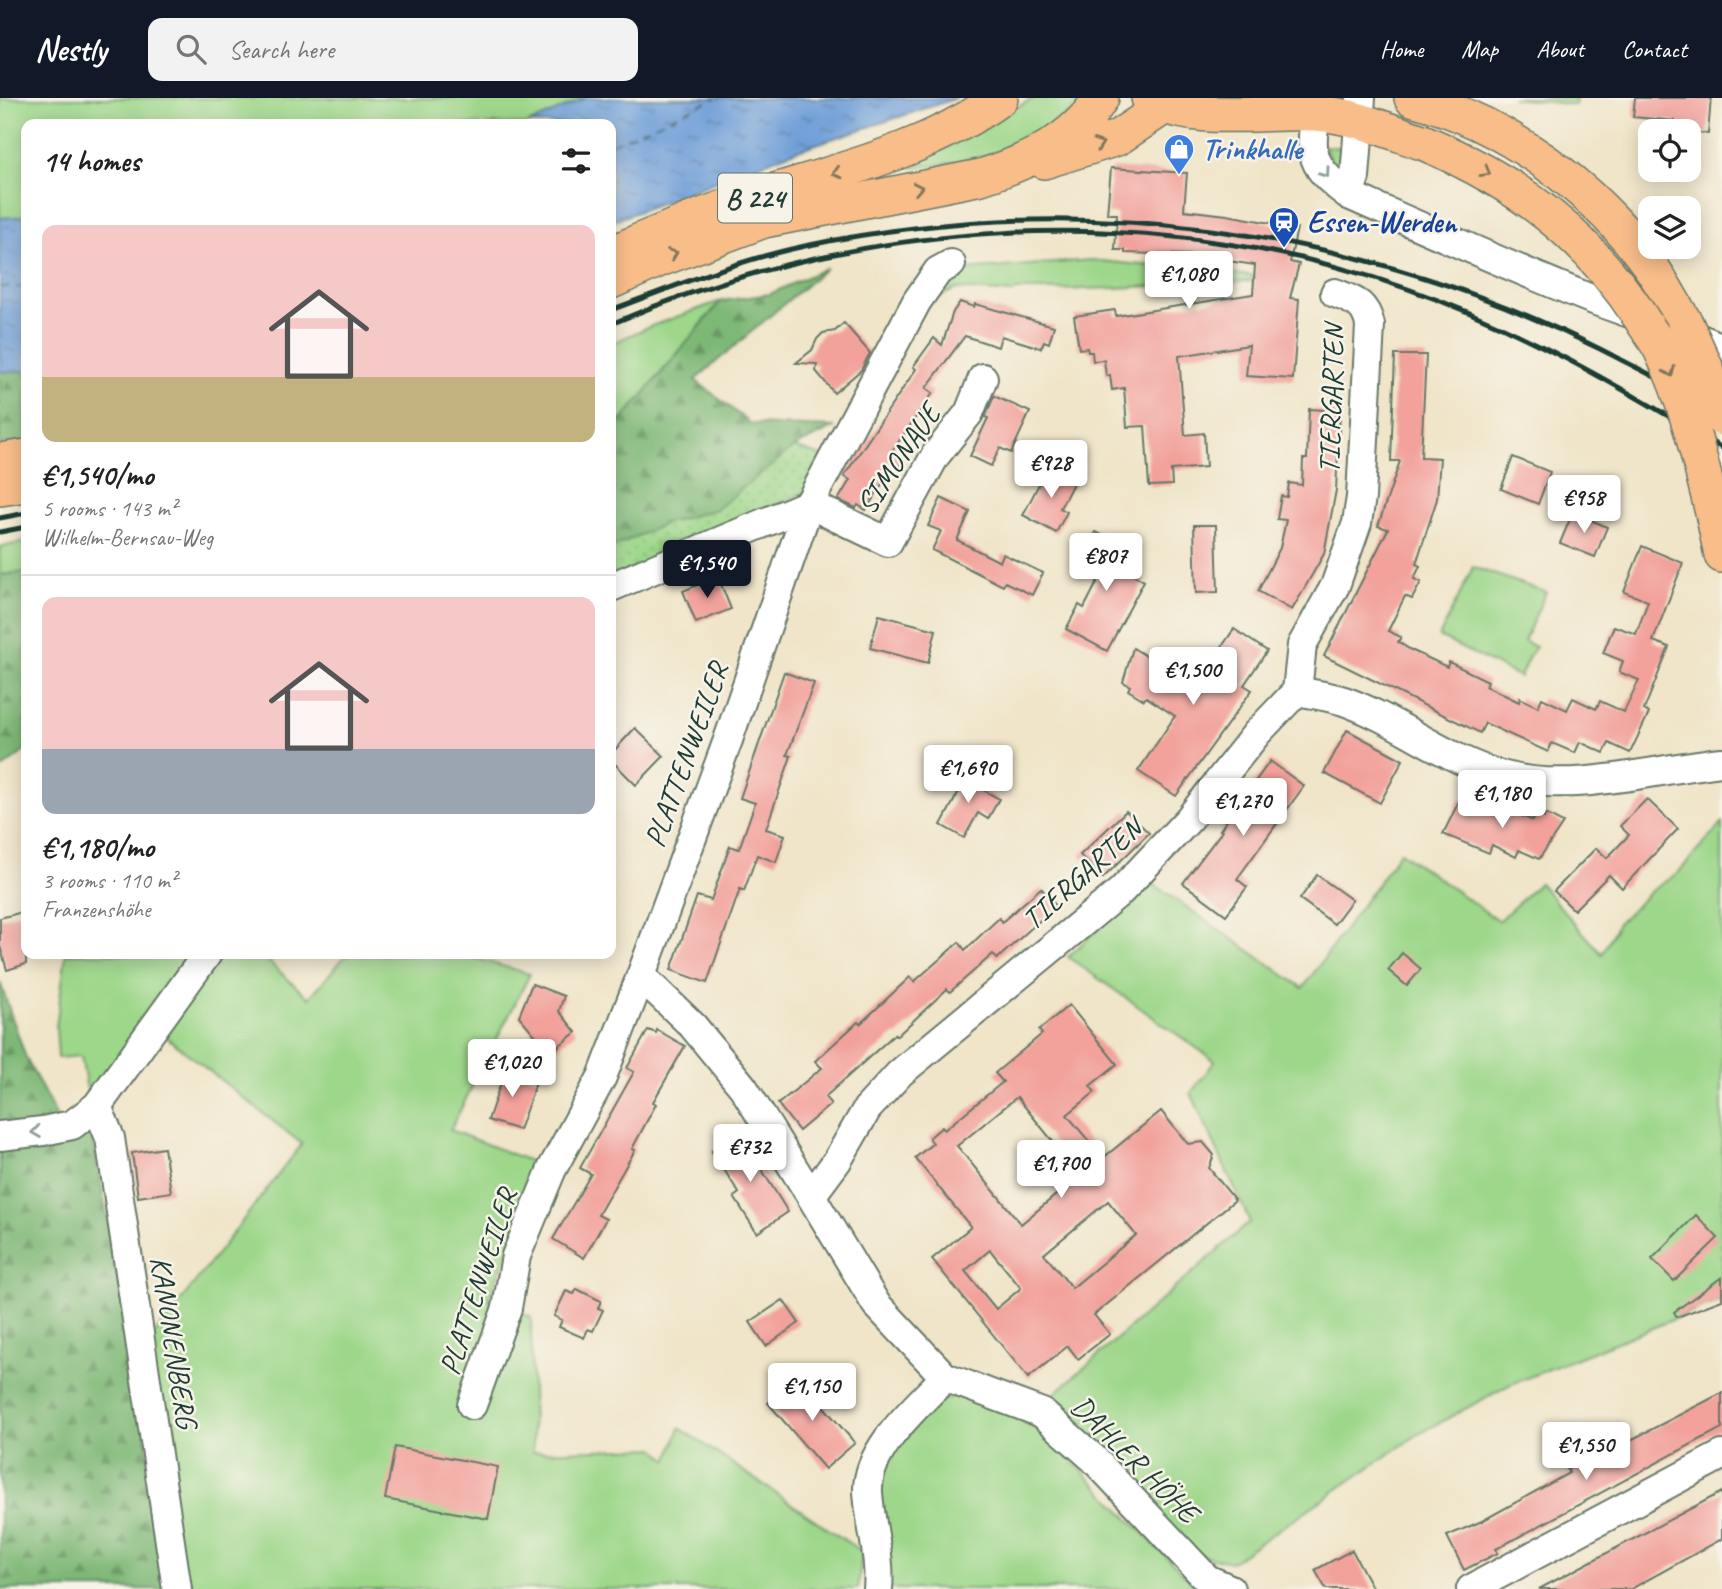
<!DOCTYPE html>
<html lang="en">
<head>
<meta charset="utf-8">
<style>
  body { margin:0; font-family:Caveat,sans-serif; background:#f2f2f2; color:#222; height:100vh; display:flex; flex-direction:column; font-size:26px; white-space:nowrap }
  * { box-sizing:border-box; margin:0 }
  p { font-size:23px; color:#767676 }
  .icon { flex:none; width:38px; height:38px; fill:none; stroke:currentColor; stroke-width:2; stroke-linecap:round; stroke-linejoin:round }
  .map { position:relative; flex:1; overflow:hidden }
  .panel { position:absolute; left:21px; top:21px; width:595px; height:840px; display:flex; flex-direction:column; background:#fff; border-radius:14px; box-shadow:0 4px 18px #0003 }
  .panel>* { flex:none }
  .buttons { position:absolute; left:1638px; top:21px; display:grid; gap:14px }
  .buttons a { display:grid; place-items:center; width:63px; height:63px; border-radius:14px; background:#fff; box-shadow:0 4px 18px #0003; font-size:35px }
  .price { position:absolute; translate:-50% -60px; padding:0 16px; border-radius:7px; background:#fff; color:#222; font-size:23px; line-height:46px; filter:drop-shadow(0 2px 4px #0008) }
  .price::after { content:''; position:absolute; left:50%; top:42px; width:21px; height:16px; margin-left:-10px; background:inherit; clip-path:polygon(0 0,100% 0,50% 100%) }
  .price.current { background:#111827; color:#fff }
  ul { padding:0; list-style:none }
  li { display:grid; align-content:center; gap:14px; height:371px; padding:0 21px }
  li+li { border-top:2px solid #e0e0e0 }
  li span { display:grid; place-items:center; height:217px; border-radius:14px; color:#555 }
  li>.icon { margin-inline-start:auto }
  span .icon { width:126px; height:126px; fill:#fffc; stroke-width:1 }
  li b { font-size:30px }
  h2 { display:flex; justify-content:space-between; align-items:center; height:84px; padding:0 21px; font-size:30px }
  header { display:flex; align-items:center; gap:42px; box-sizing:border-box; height:98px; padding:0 35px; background:#111827; color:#fff }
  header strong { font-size:33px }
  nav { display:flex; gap:38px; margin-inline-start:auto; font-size:24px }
  .search { width:490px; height:63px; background:#f2f2f2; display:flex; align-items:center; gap:18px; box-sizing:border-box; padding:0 24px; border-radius:14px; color:#767676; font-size:26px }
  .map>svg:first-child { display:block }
  .green { fill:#9dd78a; stroke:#5e8a5f; stroke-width:2 }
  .forest { fill:url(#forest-firs); stroke:#4e7a55; stroke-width:2 }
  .garden { fill:url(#garden-dots); stroke:#5e8a5f; stroke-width:2 }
  .water { fill:url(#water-ripples); stroke:#466e86; stroke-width:2 }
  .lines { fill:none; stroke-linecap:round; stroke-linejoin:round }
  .ferry { stroke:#375a65; stroke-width:2; stroke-dasharray:9 7; stroke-linecap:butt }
  .building { fill:#f2a19b; fill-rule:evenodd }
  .minor-casing { stroke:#687868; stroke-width:32 }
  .major-casing { stroke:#687868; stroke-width:38 }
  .minor { stroke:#fff; stroke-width:28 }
  .major { stroke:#f8bd89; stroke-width:35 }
  .rail { stroke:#1f3d34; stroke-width:5 }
  .major-bridge-casing { stroke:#687868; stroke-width:38; stroke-linecap:butt }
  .major-bridge { stroke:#f8bd89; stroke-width:35 }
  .oneway { stroke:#81775a }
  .oneway2 { stroke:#8f9e9a }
  .labels { text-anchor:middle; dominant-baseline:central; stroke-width:5; stroke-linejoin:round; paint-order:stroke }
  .shield { fill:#f7f3e8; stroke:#60746a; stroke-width:2 }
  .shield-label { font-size:28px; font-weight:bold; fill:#1f3d34 }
  .shop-label { font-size:30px; font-weight:bold; fill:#366cbe; stroke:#f7f3e8; text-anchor:start }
  .transit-label { font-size:30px; font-weight:bold; fill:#164399; stroke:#f7f3e8; text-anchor:start }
  .street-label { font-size:30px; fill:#1f3d34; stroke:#f7f3e8 }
</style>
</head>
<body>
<header>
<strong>Nestly</strong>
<div class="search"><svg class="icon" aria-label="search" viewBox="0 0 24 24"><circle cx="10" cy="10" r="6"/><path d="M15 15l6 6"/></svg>Search here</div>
<nav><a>Home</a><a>Map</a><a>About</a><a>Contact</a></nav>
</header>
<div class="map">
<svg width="1722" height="1491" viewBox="0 0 1722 1491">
  <defs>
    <pattern id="forest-firs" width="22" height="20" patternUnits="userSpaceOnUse" patternTransform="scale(1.75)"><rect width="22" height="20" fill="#7eb876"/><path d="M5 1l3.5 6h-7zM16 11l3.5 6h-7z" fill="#679762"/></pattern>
    <pattern id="garden-dots" width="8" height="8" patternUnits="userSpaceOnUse" patternTransform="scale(1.75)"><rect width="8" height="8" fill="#9dd78a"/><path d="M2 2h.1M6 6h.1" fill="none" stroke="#87b978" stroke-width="1.8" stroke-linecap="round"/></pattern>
    <pattern id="water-ripples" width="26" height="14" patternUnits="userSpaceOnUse" patternTransform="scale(1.75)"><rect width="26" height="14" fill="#6e9ed8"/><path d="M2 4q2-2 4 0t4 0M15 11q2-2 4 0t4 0" fill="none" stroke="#5a82b0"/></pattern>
  </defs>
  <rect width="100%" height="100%" fill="#f7f3e8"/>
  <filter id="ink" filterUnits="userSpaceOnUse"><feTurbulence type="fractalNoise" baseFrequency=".0143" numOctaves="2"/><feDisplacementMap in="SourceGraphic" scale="14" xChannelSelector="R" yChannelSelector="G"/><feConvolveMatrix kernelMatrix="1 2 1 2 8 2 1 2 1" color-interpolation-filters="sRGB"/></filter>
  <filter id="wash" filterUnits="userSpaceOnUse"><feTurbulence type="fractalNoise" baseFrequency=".00686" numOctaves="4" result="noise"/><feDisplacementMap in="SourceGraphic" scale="28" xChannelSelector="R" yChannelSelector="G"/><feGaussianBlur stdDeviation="1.57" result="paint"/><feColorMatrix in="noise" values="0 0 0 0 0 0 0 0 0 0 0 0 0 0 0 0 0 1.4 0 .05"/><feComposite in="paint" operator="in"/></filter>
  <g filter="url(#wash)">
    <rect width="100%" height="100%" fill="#f0e5c9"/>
    <g class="green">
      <polygon points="0,0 586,0 528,26 26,26 26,118 0,120"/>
      <path d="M 1034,0 L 1084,0 C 1070,12 1055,29 1039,38 C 1001,58 955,65 913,70 L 912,65 Z"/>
      <polygon points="1512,0 1576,0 1575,7"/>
      <polygon points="1324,48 1341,50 1344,79 1338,80"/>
      <path d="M 1091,162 L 1253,178 L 1253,183 C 1174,186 1095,193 1017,192 L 1013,195 L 956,191 L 934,201 L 954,173 Z"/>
      <polygon points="721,203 623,321 611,331 611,246 646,230"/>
      <polygon points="26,444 26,474 0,477 0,449"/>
      <polygon points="1473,469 1546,494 1524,543 1536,549 1529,558 1520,579 1439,539"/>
      <polygon points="1722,725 1722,1202 1509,1287 1417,1337 1231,1464 1194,1456 1046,1303 1250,1124 1191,995 1215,963 1068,859 1149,783 1303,890 1400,754 1499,823 1539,785 1602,856 1618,825 1651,793 1678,775"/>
      <polygon points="66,856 195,856 89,1003 81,958 58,960 56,929"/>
      <polygon points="220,856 260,856 309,900 347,856 461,856 530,876 450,1032 545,1069 488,1201 531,1219 533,1354 655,1350 668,1362 680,1330 862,1454 858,1491 184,1491 148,1245 302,1046 160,934"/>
      <polygon points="959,1298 1005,1313 1045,1335 1198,1491 882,1491 876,1392 911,1322 946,1300"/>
    </g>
    <g class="forest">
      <polygon points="826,170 695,282 751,326 835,329 794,349 790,357 717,411 667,425 611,450 611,331 623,321 721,203 770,196"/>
      <polygon points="26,273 26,342 0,347 0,274"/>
      <polygon points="26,474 26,652 0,672 0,477"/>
      <polygon points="0,884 26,960 67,1039 92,1037 140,1300 169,1491 0,1491"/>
    </g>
    <polygon class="garden" points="794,349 828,360 807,393 614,479 611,472 613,449 667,425 717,411"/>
    <g class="water">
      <polygon points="586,0 957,0 792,54 611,124 611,26 528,26"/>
      <polygon points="26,118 26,273 0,274 0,120"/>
    </g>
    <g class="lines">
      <g class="ferry">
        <polyline points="611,46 716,0"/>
        <polyline points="0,189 26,189"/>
      </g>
    </g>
    <g id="blocks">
      <g class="building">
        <polygon points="1635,0 1711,0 1708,36 1674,32 1675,23 1633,19"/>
        <polygon points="1111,70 1187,75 1184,112 1227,117 1297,130 1290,164 1299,166 1290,200 1299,201 1293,281 1246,278 1249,247 1179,258 1185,337 1204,335 1206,369 1171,372 1172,387 1149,388 1145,328 1127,329 1124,290 1112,292 1110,277 1106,278 1104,262 1093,263 1092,254 1088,254 1087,250 1079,251 1074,218 1115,212 1116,218 1253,196 1255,167 1189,157 1125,155 1125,152 1115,152 1117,116 1107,116"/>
        <polygon points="960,204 974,209 975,206 1054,228 1049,245 1044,243 1041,250 1001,238 998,249 965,238 926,290 933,295 892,353 904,362 891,381 887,378 866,412 858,407 856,410 838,402 850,382 844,378 916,271 913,269 934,240 942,247 953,214"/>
        <polygon points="844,225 870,255 861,272 834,295 816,273 817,266 796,265 812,252 817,241 823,235 835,233"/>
        <polygon points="1395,257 1426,257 1421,359 1440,360 1437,401 1416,466 1420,468 1414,481 1421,484 1412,501 1405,498 1388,533 1401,539 1398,544 1411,552 1447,569 1449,564 1488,583 1486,588 1519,604 1520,600 1538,609 1542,600 1567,612 1573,600 1596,611 1600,603 1624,614 1639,582 1619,574 1623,563 1603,555 1614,528 1636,536 1648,503 1624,494 1642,448 1683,465 1653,543 1669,549 1644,612 1649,615 1630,655 1609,645 1604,655 1580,644 1575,655 1552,645 1548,654 1485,625 1480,635 1324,558 1388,431 1378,428 1400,363 1391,363"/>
        <polygon points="994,298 1030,314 1011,355 1000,350 991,368 970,358 988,320 985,319"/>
        <polygon points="1309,311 1340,313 1336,392 1324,456 1292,512 1258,493 1280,450 1286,422 1277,421 1281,398 1287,399 1289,385 1302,387 1303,361 1307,361"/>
        <polygon points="1513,359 1550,374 1538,406 1501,391"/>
        <polygon points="1063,367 1078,376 1060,410 1067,414 1056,435 1023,417 1042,380 1053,386"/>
        <polygon points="941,400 970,414 957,442 1000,464 1003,456 1043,475 1032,497 1005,484 1003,488 932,452 941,433 928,428"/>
        <polygon points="1573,414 1607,429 1595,459 1560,445"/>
        <polygon points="1194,427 1216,427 1218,494 1196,495"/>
        <polygon points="1096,434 1135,455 1126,473 1144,483 1107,553 1066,531 1079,507 1084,510 1103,473 1081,460"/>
        <polygon points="718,479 731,511 696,525 683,493"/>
        <polygon points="879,517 936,532 928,565 870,550"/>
        <polygon points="1234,531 1267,553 1244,587 1252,592 1176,698 1138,673 1175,618 1146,599 1144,602 1128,592 1130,588 1123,584 1133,550 1195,588"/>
        <polygon points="784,574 814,585 787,657 791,658 766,731 785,737 776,764 757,757 744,793 740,791 707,885 671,872 697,798 711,802 730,748 739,751 755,705 740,700"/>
        <polygon points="635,630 664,658 636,687 611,662 611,656"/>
        <polygon points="1347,632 1403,662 1380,705 1324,675"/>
        <polygon points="1270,663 1304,688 1237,781 1247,789 1226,817 1183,785 1222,733 1220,732"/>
        <polygon points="960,673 976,682 973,686 999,701 988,721 978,715 964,740 941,727 958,695 950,690"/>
        <polygon points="1460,701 1481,711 1482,708 1505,720 1509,712 1533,723 1536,716 1544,720 1546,716 1563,725 1539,761 1519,752 1516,759 1492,747 1489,755 1443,736"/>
        <polygon points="1647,701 1678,731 1622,790 1609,777 1574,812 1554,793 1596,750 1607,760 1629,737 1620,728"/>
        <polygon points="1126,713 1149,735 1103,780 1080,757"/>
        <polygon points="1317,777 1352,802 1334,826 1300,801"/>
        <polygon points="1041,790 1056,808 997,861 993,856 950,894 947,891 897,938 895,936 825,999 831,1006 799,1033 778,1006 822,970 815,963 858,924 860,926 910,879 914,884 959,844 965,852 999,820 1002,824"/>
        <polygon points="26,813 26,866 7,872 0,848 0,820"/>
        <polygon points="1402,855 1421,871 1407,888 1388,872"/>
        <polygon points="532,886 564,898 559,913 576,934 550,955 519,918"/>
        <path d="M 1069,907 L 1117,966 L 1090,988 L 1095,994 L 1067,1017 L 1103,1060 L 1161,1013 L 1188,1046 L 1203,1044 L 1214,1057 L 1209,1070 L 1235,1102 L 1094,1217 L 1110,1236 L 1078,1261 L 1068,1248 L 1028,1280 L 932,1161 L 971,1129 L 915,1060 L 933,1045 L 929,1040 L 942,1029 L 944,1032 L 1003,984 L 995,975 L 1042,936 L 1039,932 ZM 1017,999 L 1080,1077 L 1021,1126 L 957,1048 ZM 1108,1103 L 1136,1137 L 1072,1190 L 1044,1156 ZM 990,1152 L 1021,1190 L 996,1211 L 965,1173 Z"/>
        <polygon points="648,932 656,935 657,932 685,948 653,1004 656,1006 632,1051 635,1052 598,1117 606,1121 584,1160 553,1141 591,1076 580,1070 634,974 627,970"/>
        <polygon points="506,970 537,981 519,1032 488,1022"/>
        <polygon points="739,1035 788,1114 757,1135 734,1099 739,1095 712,1053"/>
        <polygon points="164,1050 171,1094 138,1099 132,1055"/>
        <polygon points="1696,1117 1718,1140 1674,1183 1652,1161"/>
        <polygon points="1722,1179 1722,1202 1677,1219 1674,1214"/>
        <polygon points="577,1191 601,1203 598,1210 603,1212 593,1233 588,1231 584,1240 559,1229 562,1222 554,1218 566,1193 574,1196"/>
        <polygon points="783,1202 799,1225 766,1248 750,1224"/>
        <polygon points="798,1279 855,1345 825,1371 768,1305"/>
        <polygon points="1722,1295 1722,1330 1496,1451 1498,1455 1464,1472 1447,1438 1482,1423 1569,1375 1567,1372 1623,1342 1625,1345"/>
        <polygon points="395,1349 498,1369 488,1421 385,1401"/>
        <polygon points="1722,1394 1722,1441 1631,1491 1539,1491"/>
        <polygon points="1352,1452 1373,1491 1326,1491 1315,1472"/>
      </g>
    </g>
  </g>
  <g filter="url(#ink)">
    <use href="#blocks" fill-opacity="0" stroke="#687868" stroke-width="2"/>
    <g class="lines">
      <g class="minor-casing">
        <g id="minor">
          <path d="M 1320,0 C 1309,49 1305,66 1349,97 C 1428,132 1506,167 1586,199 C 1631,217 1678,230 1722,250"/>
          <polyline points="1349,97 1355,79 1361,0"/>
          <polyline points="809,406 888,444 935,358 969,315 983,280"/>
          <polyline points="611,489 809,406"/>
          <path d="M 1297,593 C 1312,596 1329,598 1344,603 C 1401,623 1449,665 1509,679 C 1576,695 1654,671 1722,664"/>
          <polyline points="641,878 693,928 743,989 811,1098 876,1206 945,1279 1042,1315 1093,1360 1207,1481 1230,1491"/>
          <polyline points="97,1008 110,1040 177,1491"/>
          <polyline points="0,1038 43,1033 72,1027 97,1008 207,856"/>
          <path d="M 811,1098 L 837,1063 L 867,1011 L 900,975 L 1121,793 L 1189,721 L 1257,635 L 1297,593 L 1302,547 L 1335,488 L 1357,425 L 1361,399 L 1370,227 C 1365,205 1355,203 1335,195"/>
          <polyline points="472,1307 507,1210 516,1158 552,1071 602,979 641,878 728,642 809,406 917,203 938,173 951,166"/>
          <path d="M 878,1491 C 881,1458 870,1427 868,1394 C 866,1351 918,1308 945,1279"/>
          <polyline points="1471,1491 1722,1357"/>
        </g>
      </g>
      <g class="major-casing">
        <g id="major">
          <path d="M 1149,0 C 1191,27 1266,12 1315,15 C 1353,17 1389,33 1425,45"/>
          <path d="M 1412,0 C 1504,24 1593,89 1649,166 C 1662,184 1673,206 1685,225"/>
          <polyline points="1044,63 1117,40 1165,8"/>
          <path d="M 611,156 C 659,134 709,114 759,98 C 842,72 928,52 1000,0"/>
          <path d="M 611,183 L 662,160 L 764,122 L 981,79 C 1028,64 1074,43 1101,0"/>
          <polyline points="0,363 26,359"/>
          <polyline points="0,390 26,386"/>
          <polyline points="1714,419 1722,457"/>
        </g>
      </g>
      <use href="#minor" class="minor"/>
      <use href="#major" class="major"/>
      <g class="rail">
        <path d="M 611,212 C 675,188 738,162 805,148 C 1075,91 1352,128 1600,251 C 1641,272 1684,292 1722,319"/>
        <path d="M 611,226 C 859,119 1151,101 1408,191 C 1520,230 1621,289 1722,350"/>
        <polyline points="0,420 26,415"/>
        <polyline points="0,434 26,429"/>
      </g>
      <g class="major-bridge-casing">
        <g id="major-bridge">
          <path d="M 1425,45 C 1516,84 1586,135 1641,220 C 1647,230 1655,240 1661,251 C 1687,304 1700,362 1714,419"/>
          <polyline points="1685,225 1706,271 1722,320"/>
        </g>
      </g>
      <use href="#major-bridge" class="major-bridge"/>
    </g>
    <defs><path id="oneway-chevron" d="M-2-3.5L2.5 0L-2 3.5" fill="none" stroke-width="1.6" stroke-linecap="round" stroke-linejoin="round" transform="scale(1.75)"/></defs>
    <g class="oneway">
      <use href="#oneway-chevron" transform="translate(1099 46) rotate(-20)"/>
      <use href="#oneway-chevron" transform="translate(1486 74) rotate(30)"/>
      <use href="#oneway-chevron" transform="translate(837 75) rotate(163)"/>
      <use href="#oneway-chevron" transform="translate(918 90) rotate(-11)"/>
      <use href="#oneway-chevron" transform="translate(673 156) rotate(-21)"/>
      <use href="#oneway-chevron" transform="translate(1670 274) rotate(67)"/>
    </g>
    <g class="oneway2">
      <use href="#oneway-chevron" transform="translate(1325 75) rotate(55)"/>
      <use href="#oneway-chevron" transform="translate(36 1034) rotate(172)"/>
    </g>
  </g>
  <defs>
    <g id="shop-pin" transform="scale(1.575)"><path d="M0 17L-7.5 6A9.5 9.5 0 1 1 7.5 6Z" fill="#3f7fe0" stroke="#f7f3e8"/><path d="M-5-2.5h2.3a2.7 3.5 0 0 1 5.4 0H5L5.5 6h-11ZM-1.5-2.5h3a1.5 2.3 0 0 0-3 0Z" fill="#fff"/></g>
    <g id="station-pin" transform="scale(1.575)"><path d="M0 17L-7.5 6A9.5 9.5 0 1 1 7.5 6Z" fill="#1a4fb4" stroke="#f7f3e8"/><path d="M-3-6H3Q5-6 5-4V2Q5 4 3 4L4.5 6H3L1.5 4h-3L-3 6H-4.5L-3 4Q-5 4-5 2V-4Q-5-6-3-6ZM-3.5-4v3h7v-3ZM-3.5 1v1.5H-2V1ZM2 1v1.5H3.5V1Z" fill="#fff"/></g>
  </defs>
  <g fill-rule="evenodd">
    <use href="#shop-pin" x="1179" y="51"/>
    <use href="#station-pin" x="1284" y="124"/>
  </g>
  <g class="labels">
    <rect class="shield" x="718" y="75.5" width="74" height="49" rx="5"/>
    <g class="shield-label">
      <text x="755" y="100">B 224</text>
    </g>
    <g class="shop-label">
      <text x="1202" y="51">Trinkhalle</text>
    </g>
    <g class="transit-label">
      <text x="1307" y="124">Essen-Werden</text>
    </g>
    <g class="street-label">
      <text transform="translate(1331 301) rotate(-88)">TIERGARTEN</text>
      <text transform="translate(898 361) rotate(-56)">SIMONAUE</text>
      <text transform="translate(686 657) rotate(-70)">PLATTENWEILER</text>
      <text transform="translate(1082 776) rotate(-42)">TIERGARTEN</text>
      <text transform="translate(478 1184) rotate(-72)">PLATTENWEILER</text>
      <text transform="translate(174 1244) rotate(81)">KANONENBERG</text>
      <text transform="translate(1135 1361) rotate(45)">DAHLER HÖHE</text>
    </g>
  </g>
</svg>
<div class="buttons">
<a><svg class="icon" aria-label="locate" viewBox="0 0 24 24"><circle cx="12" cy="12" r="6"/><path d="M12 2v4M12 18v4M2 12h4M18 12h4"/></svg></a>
<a><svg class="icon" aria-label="layers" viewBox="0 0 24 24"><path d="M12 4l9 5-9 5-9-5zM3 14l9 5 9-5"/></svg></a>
</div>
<b class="price" style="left:1189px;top:213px">€1,080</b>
<b class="price" style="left:1051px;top:402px">€928</b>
<b class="price" style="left:1584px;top:437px">€958</b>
<b class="price" style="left:1106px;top:495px">€807</b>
<b class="price current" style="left:707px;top:502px">€1,540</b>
<b class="price" style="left:1193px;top:609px">€1,500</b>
<b class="price" style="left:968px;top:707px">€1,690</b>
<b class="price" style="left:1502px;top:732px">€1,180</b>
<b class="price" style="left:1243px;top:740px">€1,270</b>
<b class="price" style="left:512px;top:1001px">€1,020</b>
<b class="price" style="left:750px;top:1086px">€732</b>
<b class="price" style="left:1061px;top:1102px">€1,700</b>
<b class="price" style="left:812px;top:1325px">€1,150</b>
<b class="price" style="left:1586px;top:1384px">€1,550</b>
<section class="panel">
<h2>14 homes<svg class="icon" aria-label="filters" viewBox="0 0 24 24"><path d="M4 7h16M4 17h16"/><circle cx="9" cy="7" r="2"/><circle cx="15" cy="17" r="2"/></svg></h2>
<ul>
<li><span style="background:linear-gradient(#f6c9c9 70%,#c2b280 0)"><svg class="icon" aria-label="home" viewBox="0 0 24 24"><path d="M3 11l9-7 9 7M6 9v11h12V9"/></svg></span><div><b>€1,540/mo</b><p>5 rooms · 143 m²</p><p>Wilhelm-Bernsau-Weg</p></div></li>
<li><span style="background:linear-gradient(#f6c9c9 70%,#9aa5b1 0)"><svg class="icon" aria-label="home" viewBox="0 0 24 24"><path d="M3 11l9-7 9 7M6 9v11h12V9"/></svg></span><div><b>€1,180/mo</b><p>3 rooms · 110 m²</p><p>Franzenshöhe</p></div></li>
</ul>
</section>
</div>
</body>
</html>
